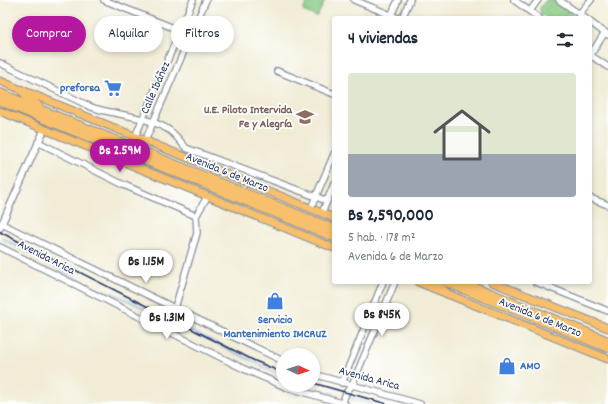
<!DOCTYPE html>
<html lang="es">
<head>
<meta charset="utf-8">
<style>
  body { margin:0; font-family:Dekko,sans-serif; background:#f2f2f3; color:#1f2937; height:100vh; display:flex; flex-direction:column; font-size:15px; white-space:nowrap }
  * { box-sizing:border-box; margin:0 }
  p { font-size:13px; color:#747a83 }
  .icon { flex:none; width:22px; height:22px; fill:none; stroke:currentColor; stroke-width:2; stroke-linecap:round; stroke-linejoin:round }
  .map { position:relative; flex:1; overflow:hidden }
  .panel { position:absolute; left:332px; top:16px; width:260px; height:268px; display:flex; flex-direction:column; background:#fff; border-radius:4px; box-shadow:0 2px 6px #0003 }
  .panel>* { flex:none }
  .top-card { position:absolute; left:12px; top:16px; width:260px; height:36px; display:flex; gap:8px }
  .needle { width:26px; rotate:94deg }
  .buttons { position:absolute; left:276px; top:348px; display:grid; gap:8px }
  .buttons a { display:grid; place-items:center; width:44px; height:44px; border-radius:50%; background:#fff; box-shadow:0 2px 6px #0003; font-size:20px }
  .price { position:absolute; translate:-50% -34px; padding:0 9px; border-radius:14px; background:#fff; color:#222; font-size:13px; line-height:26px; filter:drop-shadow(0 1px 2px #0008) }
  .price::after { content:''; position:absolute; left:50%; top:24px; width:12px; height:9px; margin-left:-6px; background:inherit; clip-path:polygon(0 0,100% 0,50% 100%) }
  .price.selected { background:#b5179e; color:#fff }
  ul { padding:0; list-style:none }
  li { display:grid; align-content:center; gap:8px; height:212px; padding:0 16px }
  li span { display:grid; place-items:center; height:124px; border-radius:4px; color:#555 }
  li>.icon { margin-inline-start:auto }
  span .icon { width:72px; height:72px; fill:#fffc; stroke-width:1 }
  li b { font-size:17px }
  h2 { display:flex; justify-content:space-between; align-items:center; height:48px; padding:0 16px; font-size:17px }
  .pill { padding:0 14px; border-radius:18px; background:#fff; box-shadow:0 2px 6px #0003; font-size:14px; line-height:36px }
  .pill.selected { background:#b5179e; color:#fff }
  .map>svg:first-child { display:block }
  .grass { fill:url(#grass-dots); stroke:#547e72 }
  .pitch { fill:#8cce87; stroke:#547e72 }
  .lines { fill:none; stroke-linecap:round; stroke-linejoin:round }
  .stream { stroke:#72a7df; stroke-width:1.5 }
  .minor-casing { stroke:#868e9a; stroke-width:8 }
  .major-casing { stroke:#868e9a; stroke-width:9 }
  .highway-casing { stroke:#868e9a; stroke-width:10 }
  .minor { stroke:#fff; stroke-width:5.5 }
  .major { stroke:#f8bf6c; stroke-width:7 }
  .highway { stroke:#f8bf6c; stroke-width:8 }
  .rail { stroke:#1b2f5e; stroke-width:1.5 }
  .labels { text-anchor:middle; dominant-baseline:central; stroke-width:3.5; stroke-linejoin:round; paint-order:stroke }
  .shop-label { font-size:12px; font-weight:bold; fill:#366cbe; stroke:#fff; text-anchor:end }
  .street-label { font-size:12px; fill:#1b2f5e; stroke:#fff }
  .education-label { font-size:12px; font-weight:bold; fill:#785e54; stroke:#fff; text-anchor:end }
</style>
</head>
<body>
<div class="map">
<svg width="608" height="404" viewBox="0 0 608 404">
  <defs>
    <pattern id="grass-dots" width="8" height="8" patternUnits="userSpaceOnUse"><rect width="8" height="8" fill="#8cce87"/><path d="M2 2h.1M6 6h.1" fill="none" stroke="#78b177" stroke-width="1.8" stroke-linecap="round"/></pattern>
  </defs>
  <rect width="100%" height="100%" fill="#fff"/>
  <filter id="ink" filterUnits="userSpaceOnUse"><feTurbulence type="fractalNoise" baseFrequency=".025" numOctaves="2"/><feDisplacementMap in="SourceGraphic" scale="8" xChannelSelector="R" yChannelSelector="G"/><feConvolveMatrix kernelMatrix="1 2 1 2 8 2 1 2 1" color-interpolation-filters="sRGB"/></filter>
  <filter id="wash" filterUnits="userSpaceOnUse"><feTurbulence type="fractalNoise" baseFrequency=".012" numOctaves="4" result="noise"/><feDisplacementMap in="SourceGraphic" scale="16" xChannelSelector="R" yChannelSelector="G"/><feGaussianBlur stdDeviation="0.9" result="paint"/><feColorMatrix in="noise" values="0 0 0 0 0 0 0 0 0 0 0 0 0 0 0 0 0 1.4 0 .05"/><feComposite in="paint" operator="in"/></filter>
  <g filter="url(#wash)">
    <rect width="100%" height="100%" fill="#f1ecd5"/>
    <polygon class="grass" points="546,0 553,0 579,18 547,18 541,14 540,8"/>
    <polygon class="pitch" points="308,0 325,0 317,17 303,11"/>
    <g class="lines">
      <g class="stream">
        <polyline points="2,238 96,289 115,294 283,376"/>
        <polyline points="307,385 334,394"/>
        <polyline points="350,398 372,404"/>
      </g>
    </g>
  </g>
  <g filter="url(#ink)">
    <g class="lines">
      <g class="minor-casing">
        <g id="minor">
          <polyline points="104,0 181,31 192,33"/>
          <polyline points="354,0 398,18"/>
          <polyline points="514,0 539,18"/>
          <polyline points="559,0 585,18"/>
          <polyline points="530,11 538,0"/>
          <polyline points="579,14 591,0"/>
          <polyline points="390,18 398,0"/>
          <polyline points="402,18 410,0"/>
          <polyline points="590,22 608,35"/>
          <polyline points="590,55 608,67"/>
          <polyline points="590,56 605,32"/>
          <path d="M 0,63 L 91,107 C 117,116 145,115 169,130 C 175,134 181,142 186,148 L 327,201"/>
          <polyline points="277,71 334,94"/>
          <polyline points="135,137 193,0"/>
          <polyline points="145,141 206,0"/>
          <polyline points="38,142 124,185 196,216"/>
          <polyline points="590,198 608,205"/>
          <polyline points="311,208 334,154"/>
          <polyline points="322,213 334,184"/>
          <polyline points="0,223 283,361"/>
          <polyline points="0,228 44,130"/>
          <polyline points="0,247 244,369 286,387 345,404"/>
          <polyline points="536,282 608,311"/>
          <polyline points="175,308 197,233 196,216 207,197"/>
          <polyline points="313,374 420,404"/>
          <polyline points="342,383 383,282"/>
          <polyline points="342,404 346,393 352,385 395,282"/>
        </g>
      </g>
      <g class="major-casing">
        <g id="major">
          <polyline points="0,81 334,218"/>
          <polyline points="0,111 334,248"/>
          <polyline points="418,282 608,359"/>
          <polyline points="492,282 608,328"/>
        </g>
      </g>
      <g class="highway-casing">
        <g id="highway">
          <polyline points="21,90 38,106"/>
          <polyline points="0,93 334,229"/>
          <polyline points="0,101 334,237"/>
          <polyline points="433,282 448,294"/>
          <polyline points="446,282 608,348"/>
          <polyline points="463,282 608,341"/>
        </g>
      </g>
      <use href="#minor" class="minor"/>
      <use href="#major" class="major"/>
      <use href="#highway" class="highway"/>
      <g class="rail">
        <polyline points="0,232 253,360 283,373"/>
        <polyline points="313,383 387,404"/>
      </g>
    </g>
  </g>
  <defs>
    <g id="supermarket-bare" transform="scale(1.38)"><path d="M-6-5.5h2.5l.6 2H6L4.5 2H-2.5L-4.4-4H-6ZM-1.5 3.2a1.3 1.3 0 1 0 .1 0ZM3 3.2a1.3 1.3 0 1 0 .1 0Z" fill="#3f7fe0" stroke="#fff" stroke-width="2.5" paint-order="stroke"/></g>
    <g id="school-bare" transform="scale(1.38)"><path d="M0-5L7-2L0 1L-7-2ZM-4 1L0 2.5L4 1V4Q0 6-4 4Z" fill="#8d6e63" stroke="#fff" stroke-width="2.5" paint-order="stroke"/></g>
    <g id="shop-bare" transform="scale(1.38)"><path d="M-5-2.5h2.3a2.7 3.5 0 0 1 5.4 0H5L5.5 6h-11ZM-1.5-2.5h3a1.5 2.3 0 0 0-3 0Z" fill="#3f7fe0" stroke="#fff" stroke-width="2.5" paint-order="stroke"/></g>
  </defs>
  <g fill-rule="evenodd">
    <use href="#supermarket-bare" x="113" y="88"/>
    <use href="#school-bare" x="305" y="117"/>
    <use href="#shop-bare" x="275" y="301"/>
    <use href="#shop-bare" x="507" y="366"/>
  </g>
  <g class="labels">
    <g class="shop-label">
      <text x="100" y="88">preforsa</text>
      <text x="275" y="320" text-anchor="middle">Servicio<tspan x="275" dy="14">Mantenimiento IMCRUZ</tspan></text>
      <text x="520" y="366" text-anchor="start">AMO</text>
    </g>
    <g class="street-label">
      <text transform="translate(156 88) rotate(-66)">Calle Ibáñez</text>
      <text transform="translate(227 173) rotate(22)">Avenida 6 de Marzo</text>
      <text transform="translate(46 258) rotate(27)">Avenida Arica</text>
      <text transform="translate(540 318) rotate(22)">Avenida 6 de Marzo</text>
      <text transform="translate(369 379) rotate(15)">Avenida Arica</text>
    </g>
    <g class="education-label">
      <text x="292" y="110">U.E. Piloto Intervida<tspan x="292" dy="14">Fe y Alegría</tspan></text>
    </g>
  </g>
</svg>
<div class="buttons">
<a><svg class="needle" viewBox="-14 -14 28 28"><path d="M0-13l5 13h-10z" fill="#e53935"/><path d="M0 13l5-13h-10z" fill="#747a83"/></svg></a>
</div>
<b class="price selected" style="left:120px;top:173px">Bs 2.59M</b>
<b class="price" style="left:146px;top:284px">Bs 1.15M</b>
<b class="price" style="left:382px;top:337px">Bs 845K</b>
<b class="price" style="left:167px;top:340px">Bs 1.31M</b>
<div class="top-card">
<a class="pill selected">Comprar</a>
<a class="pill">Alquilar</a>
<a class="pill">Filtros</a>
</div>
<section class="panel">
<h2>4 viviendas<svg class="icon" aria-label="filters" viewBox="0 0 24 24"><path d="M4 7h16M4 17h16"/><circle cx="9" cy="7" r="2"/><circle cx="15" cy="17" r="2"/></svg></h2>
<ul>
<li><span style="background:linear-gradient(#dfe7d0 65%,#9aa5b1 0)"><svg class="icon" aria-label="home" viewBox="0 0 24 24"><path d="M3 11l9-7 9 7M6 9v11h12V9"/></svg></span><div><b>Bs 2,590,000</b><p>5 hab. · 178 m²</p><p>Avenida 6 de Marzo</p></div></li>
</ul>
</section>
</div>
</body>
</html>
